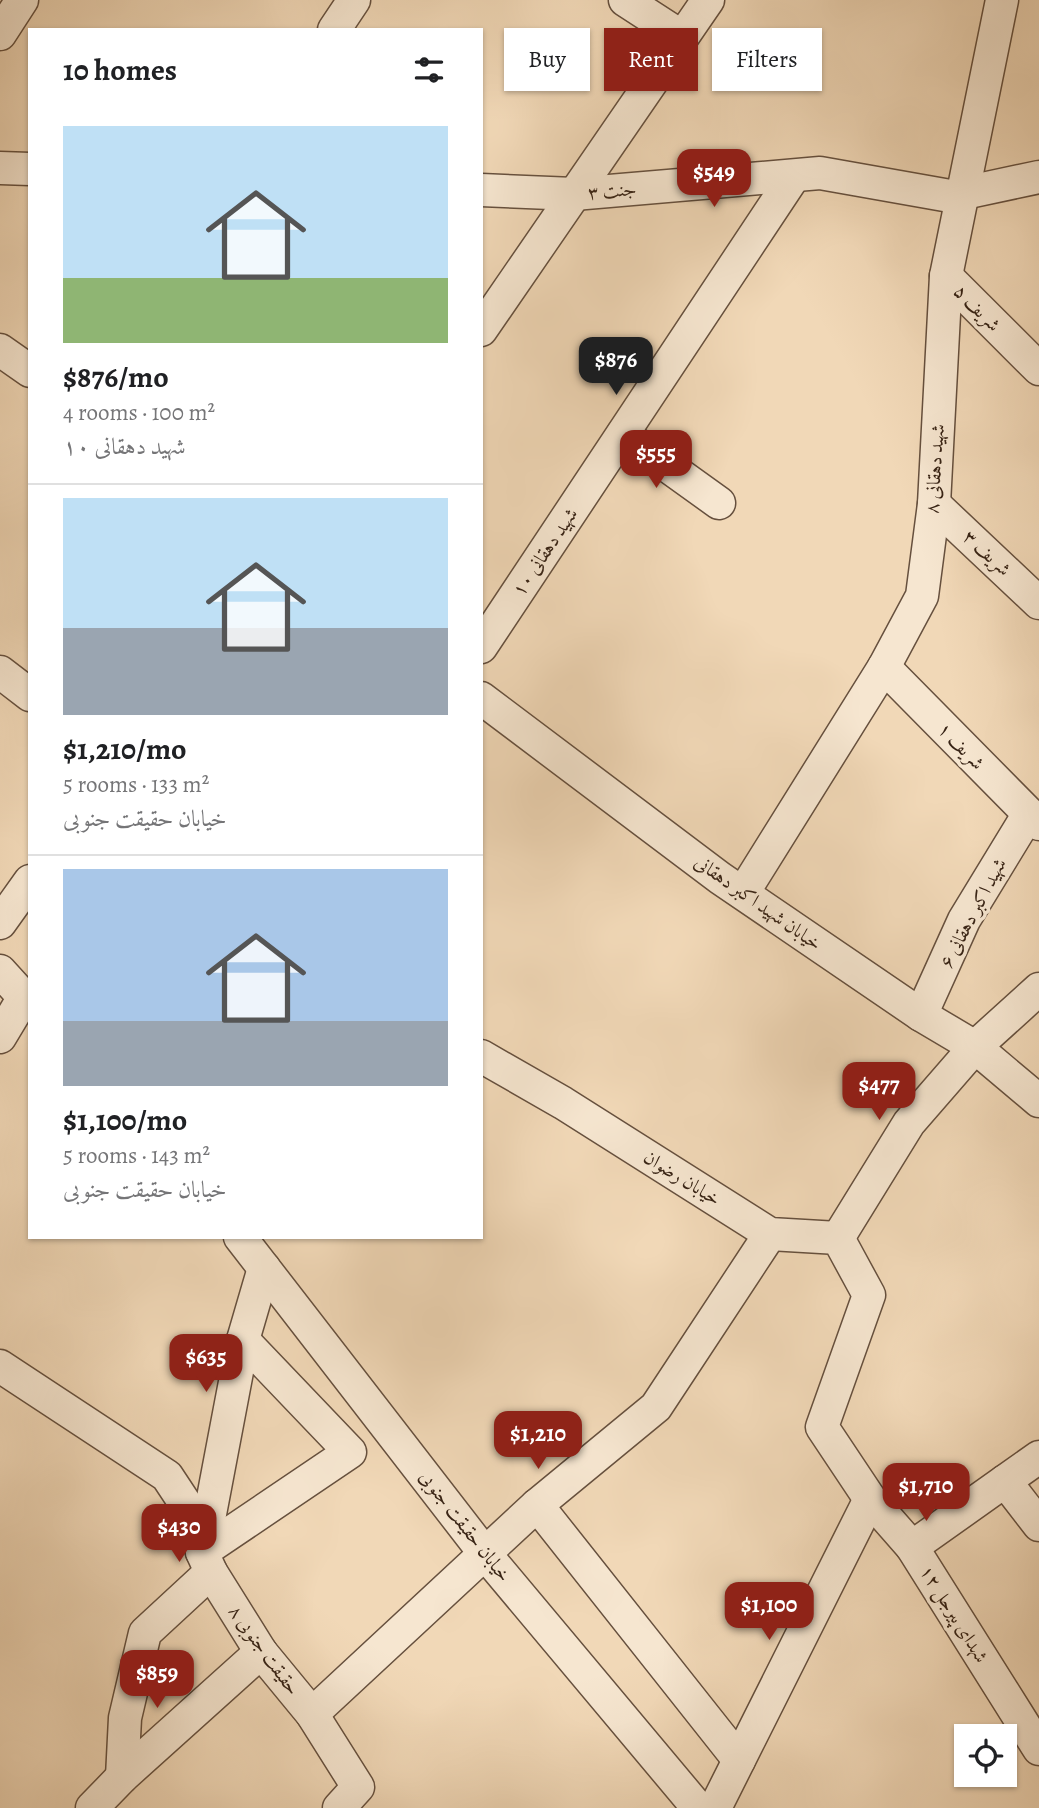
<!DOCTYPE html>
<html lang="en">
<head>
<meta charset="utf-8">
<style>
  body { margin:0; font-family:Alegreya,Amiri,serif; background:#f2f2f2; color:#202124; height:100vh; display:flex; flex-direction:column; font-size:26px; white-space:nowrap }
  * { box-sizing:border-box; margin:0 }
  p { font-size:23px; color:#757577 }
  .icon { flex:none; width:38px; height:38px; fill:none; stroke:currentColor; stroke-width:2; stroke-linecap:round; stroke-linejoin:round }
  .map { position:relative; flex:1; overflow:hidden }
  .details { position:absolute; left:28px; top:28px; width:455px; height:1211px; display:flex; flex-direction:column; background:#fff; border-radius:0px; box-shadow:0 2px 5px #0004 }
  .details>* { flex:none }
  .top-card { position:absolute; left:504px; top:28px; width:429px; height:63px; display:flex; gap:14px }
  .fabs { position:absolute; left:954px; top:1724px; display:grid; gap:14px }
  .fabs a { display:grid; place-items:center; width:63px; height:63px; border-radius:0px; background:#fff; box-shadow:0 2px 5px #0004; font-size:35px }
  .price { position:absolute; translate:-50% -60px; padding:0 16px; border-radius:14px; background:#8f2418; color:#fff; font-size:23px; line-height:46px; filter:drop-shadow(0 2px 4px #0008) }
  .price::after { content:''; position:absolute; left:50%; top:42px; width:21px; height:16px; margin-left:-10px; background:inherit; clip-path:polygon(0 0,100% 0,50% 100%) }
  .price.active { background:#222; color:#fff }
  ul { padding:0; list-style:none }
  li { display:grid; align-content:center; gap:14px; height:371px; padding:0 35px }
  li+li { border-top:2px solid #e0e0e0 }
  li span { display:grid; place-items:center; height:217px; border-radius:0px; color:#555 }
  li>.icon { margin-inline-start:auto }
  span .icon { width:126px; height:126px; fill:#fffc; stroke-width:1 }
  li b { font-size:30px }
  h2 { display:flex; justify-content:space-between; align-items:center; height:84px; padding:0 35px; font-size:30px }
  .tag { padding:0 24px; border-radius:0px; background:#fff; box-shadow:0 2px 5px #0004; font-size:24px; line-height:63px }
  .tag.active { background:#8f2418; color:#fff }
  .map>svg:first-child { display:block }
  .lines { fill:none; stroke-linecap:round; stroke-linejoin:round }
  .street-casing { stroke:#66503e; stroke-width:35 }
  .street { stroke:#f6e6d0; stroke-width:32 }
  .labels { text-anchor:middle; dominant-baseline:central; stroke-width:7; stroke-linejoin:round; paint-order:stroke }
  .street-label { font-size:19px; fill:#372315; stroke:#f6e6d0 }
</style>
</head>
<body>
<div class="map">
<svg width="1039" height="1808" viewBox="0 0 1039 1808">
  <rect width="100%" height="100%" fill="#f1d8b7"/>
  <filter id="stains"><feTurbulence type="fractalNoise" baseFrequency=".00286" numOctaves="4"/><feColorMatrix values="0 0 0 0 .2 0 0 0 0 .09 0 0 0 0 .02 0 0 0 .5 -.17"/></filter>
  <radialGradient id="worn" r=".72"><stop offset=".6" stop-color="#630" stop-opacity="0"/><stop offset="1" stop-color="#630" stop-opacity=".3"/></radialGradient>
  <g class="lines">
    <g class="street-casing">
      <g id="street">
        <polyline points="625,0 682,37"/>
        <polyline points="334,30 354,0"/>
        <polyline points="0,34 22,0"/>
        <polyline points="0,168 30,169"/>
        <polyline points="481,190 574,194 820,173 950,196 1039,177"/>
        <polyline points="946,276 1039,369"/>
        <polyline points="481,330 708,0"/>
        <polyline points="0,350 30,371"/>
        <polyline points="623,434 719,503"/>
        <polyline points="934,504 1039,603"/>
        <polyline points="481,647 794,176"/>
        <polyline points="884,667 1039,824"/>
        <polyline points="0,672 30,695"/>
        <polyline points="481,698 720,878 921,1015 975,1047 1039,1101"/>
        <polyline points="743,893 884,667 922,596 934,504 946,276 1002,0"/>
        <polyline points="0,923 30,881"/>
        <polyline points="0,971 30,1004"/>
        <polyline points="921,1015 964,920 1028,815"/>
        <polyline points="0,1037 24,997"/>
        <polyline points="481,1056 563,1103 770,1234 838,1238 869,1295 822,1427 870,1499 912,1547 1039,1749"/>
        <polyline points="240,1237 486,1555 698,1808"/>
        <polyline points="838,1238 909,1123 975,1047 1039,989"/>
        <polyline points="0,1366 167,1476 206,1535 202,1552 211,1572 261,1652 312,1714 358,1787 339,1808"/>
        <polyline points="1005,1481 1039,1457"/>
        <polyline points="537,1505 739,1760"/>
        <polyline points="206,1535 243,1340 264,1268"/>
        <polyline points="912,1547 1005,1481 1039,1525"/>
        <polyline points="202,1552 350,1452 243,1340"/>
        <polyline points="312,1714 537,1505 656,1407 770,1234"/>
        <polyline points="122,1777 125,1718 145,1633 211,1572"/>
        <polyline points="92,1808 122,1777 261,1652"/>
        <polyline points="715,1808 870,1499"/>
      </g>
    </g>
    <use href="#street" class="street"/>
  </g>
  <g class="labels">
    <g class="street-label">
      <text transform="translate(612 191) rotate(-5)">جنت ۳</text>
      <text transform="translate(977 308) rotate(45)">شریف ۵</text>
      <text transform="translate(935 469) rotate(-86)">شهید دهقانی ۸</text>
      <text transform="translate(545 552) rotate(-56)">شهید دهقانی ۱۰</text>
      <text transform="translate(987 553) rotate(43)">شریف ۳</text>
      <text transform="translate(961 746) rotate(46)">شریف ۱</text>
      <text transform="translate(758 903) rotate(35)">خیابان شهید اکبر دهقانی</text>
      <text transform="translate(973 913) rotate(-62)">شهید اکبر دهقانی ۶</text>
      <text transform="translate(682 1178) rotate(32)">خیابان رضوان</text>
      <text transform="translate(465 1526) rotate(52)">خیابان حقیقت جنوبی</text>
      <text transform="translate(954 1614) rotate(58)">شهدای پیرجل ۱۲</text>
      <text transform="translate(264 1650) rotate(54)">حقیقت جنوبی ۸</text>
    </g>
  </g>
  <rect width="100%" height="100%" filter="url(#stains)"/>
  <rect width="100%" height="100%" fill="url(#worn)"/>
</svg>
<div class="fabs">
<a><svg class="icon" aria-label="locate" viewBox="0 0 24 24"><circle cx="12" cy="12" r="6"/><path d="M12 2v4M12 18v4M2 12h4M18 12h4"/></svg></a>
</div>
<b class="price" style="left:714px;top:209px">$549</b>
<b class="price active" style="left:616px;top:397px">$876</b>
<b class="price" style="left:656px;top:490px">$555</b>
<b class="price" style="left:879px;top:1122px">$477</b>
<b class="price" style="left:206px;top:1394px">$635</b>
<b class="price" style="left:538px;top:1471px">$1,210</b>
<b class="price" style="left:926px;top:1523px">$1,710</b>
<b class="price" style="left:179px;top:1564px">$430</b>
<b class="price" style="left:769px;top:1642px">$1,100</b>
<b class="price" style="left:157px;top:1710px">$859</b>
<div class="top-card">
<a class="tag">Buy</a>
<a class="tag active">Rent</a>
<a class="tag">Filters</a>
</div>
<section class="details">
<h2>10 homes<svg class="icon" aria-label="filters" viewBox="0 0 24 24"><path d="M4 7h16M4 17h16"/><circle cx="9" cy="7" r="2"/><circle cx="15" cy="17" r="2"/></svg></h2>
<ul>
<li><span style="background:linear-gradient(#bfe0f5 70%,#8fb573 0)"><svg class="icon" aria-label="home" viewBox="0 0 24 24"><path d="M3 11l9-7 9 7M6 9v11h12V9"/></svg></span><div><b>$876/mo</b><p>4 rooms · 100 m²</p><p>شهید دهقانی ۱۰</p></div></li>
<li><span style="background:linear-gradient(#bfe0f5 60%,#9aa5b1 0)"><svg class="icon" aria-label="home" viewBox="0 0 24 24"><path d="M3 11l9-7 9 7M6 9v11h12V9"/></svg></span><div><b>$1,210/mo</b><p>5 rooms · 133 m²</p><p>خیابان حقیقت جنوبی</p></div></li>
<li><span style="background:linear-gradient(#a9c7e8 70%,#9aa5b1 0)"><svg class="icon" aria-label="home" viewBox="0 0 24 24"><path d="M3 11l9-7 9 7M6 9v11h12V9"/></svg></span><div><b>$1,100/mo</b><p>5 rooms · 143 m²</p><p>خیابان حقیقت جنوبی</p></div></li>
</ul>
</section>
</div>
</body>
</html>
